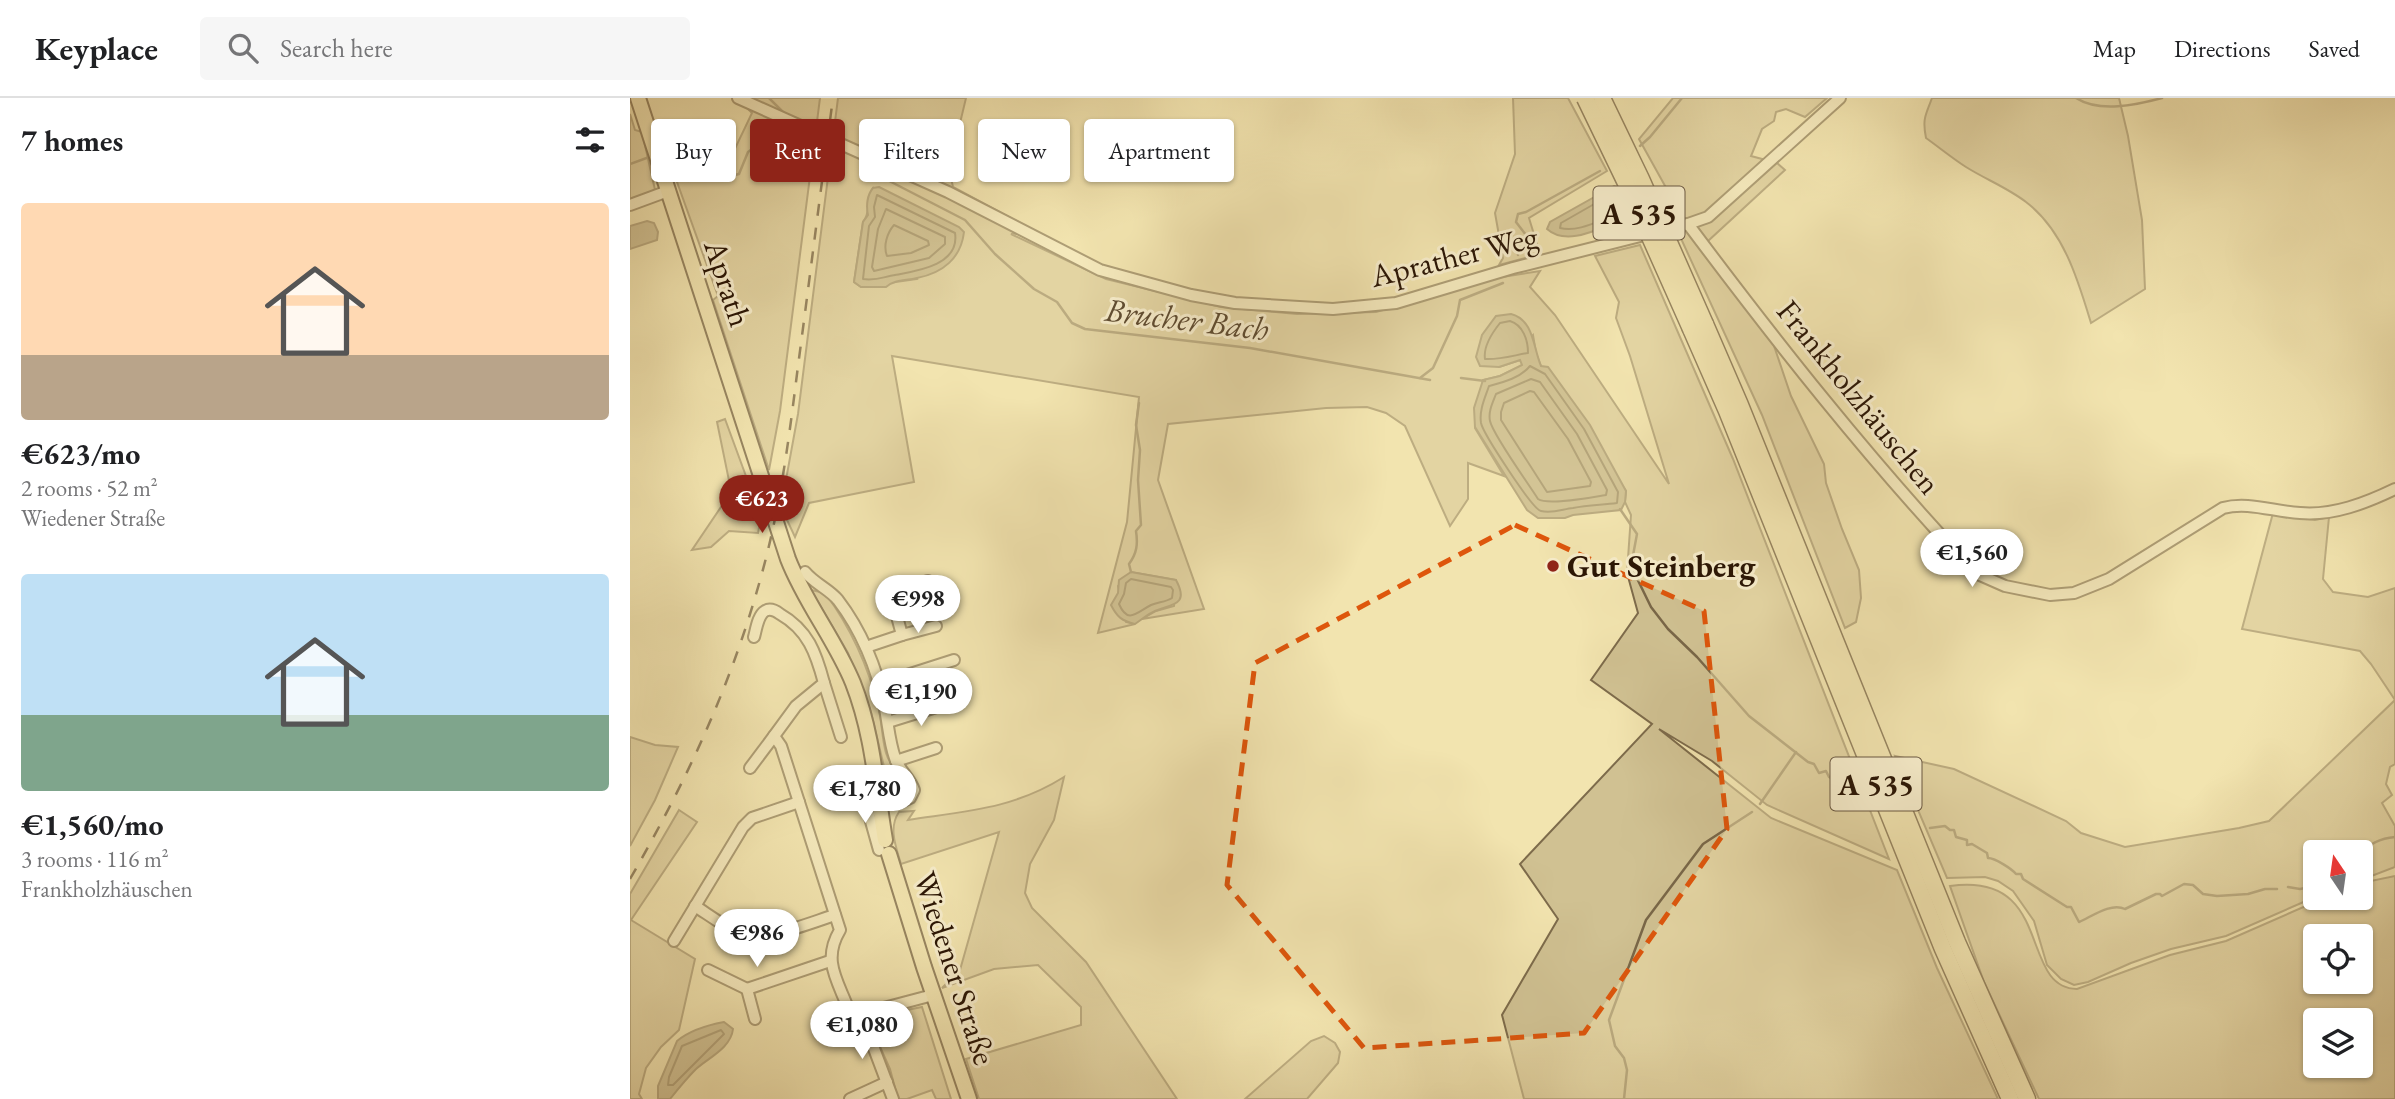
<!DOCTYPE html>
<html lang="en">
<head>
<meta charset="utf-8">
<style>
  body { margin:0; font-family:"EB Garamond",serif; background:#f6f6f6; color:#202124; height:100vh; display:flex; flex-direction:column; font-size:26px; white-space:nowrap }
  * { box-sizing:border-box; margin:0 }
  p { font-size:23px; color:#757577 }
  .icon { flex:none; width:38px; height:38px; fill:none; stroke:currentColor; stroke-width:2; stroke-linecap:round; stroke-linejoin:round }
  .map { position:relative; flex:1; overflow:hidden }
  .side { display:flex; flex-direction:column; background:#fff; width:630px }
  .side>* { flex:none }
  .hud { position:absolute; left:21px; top:21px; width:665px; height:63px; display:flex; gap:14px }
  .needle { width:46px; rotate:347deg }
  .tools { position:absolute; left:1673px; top:742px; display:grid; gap:14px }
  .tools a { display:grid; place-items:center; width:70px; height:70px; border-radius:7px; background:#fff; box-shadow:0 2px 5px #0004; font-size:35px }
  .price { position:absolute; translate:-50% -60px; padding:0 16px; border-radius:24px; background:#fff; color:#222; font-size:23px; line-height:46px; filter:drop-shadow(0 2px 4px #0008) }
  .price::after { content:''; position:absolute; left:50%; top:42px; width:21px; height:16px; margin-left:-10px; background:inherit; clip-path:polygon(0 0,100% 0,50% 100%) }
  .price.selected { background:#8f2418; color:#fff }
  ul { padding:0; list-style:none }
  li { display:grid; align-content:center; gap:14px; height:371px; padding:0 21px }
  li span { display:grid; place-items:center; height:217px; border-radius:7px; color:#555 }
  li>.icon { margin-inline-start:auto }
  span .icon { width:126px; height:126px; fill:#fffc; stroke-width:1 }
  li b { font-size:30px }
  h2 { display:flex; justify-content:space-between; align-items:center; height:84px; padding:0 21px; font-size:30px }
  .pill { padding:0 24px; border-radius:7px; background:#fff; box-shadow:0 2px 5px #0004; font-size:24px; line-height:63px }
  .pill.selected { background:#8f2418; color:#fff }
  header { display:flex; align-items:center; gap:42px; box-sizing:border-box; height:98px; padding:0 35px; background:#fff; border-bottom:2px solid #e0e0e0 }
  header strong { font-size:33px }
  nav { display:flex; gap:38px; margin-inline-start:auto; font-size:24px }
  .search { width:490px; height:63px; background:#f6f6f6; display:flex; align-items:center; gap:18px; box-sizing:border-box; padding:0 24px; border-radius:7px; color:#757577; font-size:26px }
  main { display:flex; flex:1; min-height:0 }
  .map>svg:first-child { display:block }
  .green { fill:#d0c192; stroke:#7d6b4b; stroke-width:2; fill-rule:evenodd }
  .water { fill:#ae9e75; stroke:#796748; stroke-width:2 }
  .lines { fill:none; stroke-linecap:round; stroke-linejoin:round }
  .shore { stroke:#6c5a3c; stroke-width:2 }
  .stream { stroke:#796748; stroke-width:2.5 }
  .minor-casing { stroke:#5c492f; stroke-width:14 }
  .major-casing { stroke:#2a1504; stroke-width:18 }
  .highway-casing { stroke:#2a1504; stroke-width:19 }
  .minor { stroke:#f7edcb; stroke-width:10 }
  .major { stroke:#f2e4af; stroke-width:14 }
  .highway { stroke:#f2e4af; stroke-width:16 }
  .rail { stroke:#2a1504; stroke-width:2.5; stroke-dasharray:12 12; stroke-linecap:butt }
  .highway-bridge-casing { stroke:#2a1504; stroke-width:19; stroke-linecap:butt }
  .highway-bridge { stroke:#f2e4af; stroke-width:16 }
  .marked { fill:none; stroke:#de560c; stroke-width:5; stroke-dasharray:14 9; stroke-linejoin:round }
  .poi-dot { fill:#8f2418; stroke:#f7edcb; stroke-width:2.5 }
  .labels { text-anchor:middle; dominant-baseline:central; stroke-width:6; stroke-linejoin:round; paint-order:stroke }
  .shield { fill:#f7edcb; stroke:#685640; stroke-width:2 }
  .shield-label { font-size:30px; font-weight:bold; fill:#2a1504 }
  .street-label { font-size:32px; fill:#2a1504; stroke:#f7edcb }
  .poi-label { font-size:32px; font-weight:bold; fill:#2a1504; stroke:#f7edcb; text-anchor:start }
  .water-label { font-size:33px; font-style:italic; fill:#5f4c31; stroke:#f7edcb }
</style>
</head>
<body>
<header>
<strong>Keyplace</strong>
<div class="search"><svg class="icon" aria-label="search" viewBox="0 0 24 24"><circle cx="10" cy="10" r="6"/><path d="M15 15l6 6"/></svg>Search here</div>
<nav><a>Map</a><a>Directions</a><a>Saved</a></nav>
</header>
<main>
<section class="side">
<h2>7 homes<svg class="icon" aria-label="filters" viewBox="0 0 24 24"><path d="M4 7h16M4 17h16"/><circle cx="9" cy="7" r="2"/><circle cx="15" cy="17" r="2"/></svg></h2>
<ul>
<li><span style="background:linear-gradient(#ffd9b3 70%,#b9a48a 0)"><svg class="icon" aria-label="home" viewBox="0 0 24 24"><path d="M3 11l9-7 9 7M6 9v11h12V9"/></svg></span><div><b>€623/mo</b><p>2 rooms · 52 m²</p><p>Wiedener Straße</p></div></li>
<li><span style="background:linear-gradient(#bfe0f5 65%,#7fa58c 0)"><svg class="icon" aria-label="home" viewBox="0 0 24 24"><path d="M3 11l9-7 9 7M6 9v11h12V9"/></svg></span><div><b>€1,560/mo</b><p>3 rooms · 116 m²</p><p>Frankholzhäuschen</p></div></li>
</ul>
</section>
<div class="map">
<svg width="1765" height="1001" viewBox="0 0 1765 1001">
  <rect width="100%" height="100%" fill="#f2e4af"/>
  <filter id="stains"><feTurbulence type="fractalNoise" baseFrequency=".00286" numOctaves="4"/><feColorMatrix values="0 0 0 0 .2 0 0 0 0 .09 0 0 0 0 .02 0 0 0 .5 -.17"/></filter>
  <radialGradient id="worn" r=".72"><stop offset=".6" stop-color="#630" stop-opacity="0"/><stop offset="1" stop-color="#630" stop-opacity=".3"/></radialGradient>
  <g class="green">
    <polygon points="107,0 190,0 150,313 139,372 83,202 88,198 33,45 102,57 122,15"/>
    <path d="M 208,0 L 336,0 L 319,71 L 323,89 L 409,135 L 381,136 L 476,181 L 591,209 L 667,216 L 746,214 L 866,180 L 910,173 L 900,189 L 925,217 L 1039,386 L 1000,258 L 986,220 L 989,204 L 965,158 L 1010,147 L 1103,361 L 1259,761 L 1137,707 L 1082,663 L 1029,631 L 1141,720 L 1267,772 L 1307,870 L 1368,1001 L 894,1001 L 872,917 L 928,821 L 890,766 L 1022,626 L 961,582 L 1008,515 L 997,475 L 1001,417 L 995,404 L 996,393 L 911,268 L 906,255 L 903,237 L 869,269 L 890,262 L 893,267 L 870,278 L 853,282 L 845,330 L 874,378 L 838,365 L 838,401 L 820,428 L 775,328 L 756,315 L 737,309 L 696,310 L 538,326 L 528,382 L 574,511 L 512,521 L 526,513 L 544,508 L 546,482 L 501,474 L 488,488 L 496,524 L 505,526 L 468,535 L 497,424 L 509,299 L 262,258 L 284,384 L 179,405 L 165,439 L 151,409 L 168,316 ZM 243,90 L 287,181 L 231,189 L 224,184 L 233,124 C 242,113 235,101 243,90 Z"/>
    <polygon points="883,0 938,0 977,73 899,120 910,156 869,167 873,160 865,115 885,56"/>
    <polygon points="1043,0 1197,0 1175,19 1156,11 1146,14 1144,23 1132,31 1121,58 1147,65 1155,72 1077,144 1141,239 1161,298 1194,366 1196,385 1212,431 1229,472 1231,500 1226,524 1215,530 1132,317 1048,134 1054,122 1009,41"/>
    <path d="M 1302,0 L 1489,0 L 1498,38 L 1512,122 L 1515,191 L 1461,225 C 1448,182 1434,133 1396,104 C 1378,90 1355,81 1336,69 C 1322,60 1310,50 1296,40 C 1292,20 1296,17 1302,0 Z"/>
    <polygon points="0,16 5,32 12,34 25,92 0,102"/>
    <polygon points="95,321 131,419 128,435 99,433 81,449 62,452 95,403 104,407 87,324"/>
    <polygon points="1643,415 1685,422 1699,419 1693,481 1703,494 1738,499 1765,490 1765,602 1741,566 1730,553 1612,531"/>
    <path d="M 181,492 L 195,495 C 221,530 239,570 249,612 C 252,626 252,641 256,655 C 260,669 272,678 278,691 L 275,696 L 267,699 L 260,694 L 241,614 L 218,555 Z"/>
    <polygon points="1765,602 1765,666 1760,669 1756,686 1762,697 1752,705 1765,728 1765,769 1731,782 1731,754 1685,754 1685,799 1596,838 1541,851 1501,865 1458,884 1444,887 1431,881 1417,867 1404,823 1383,793 1368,783 1355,779 1317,780 1265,658 1324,671 1436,723 1451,735 1495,749 1609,730 1639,723"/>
    <polygon points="0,639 25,647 48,649 25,702 0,748"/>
    <path d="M 434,679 L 424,722 L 400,766 L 395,795 L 402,810 L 456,864 L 547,1001 L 349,1001 L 336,961 L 451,927 L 451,909 L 408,867 L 364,871 L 312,890 L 330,872 L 369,734 L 271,766 C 266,749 258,730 269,714 L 284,713 L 278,722 C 337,713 383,711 434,679 Z"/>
    <polygon points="49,712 67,724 1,822 65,861 49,932 31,949 16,970 9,996 12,1001 0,1001 0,796"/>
    <path d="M 1765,778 L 1765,1001 L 1409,1001 L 1354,884 L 1320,788 C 1425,773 1388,890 1447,891 L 1540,857 L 1596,843 L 1694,800 L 1731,800 L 1731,785 ZM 1685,838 L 1731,838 L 1731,884 L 1685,884 ZM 1685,922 L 1731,922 L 1731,968 L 1685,968 Z"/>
    <polygon points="292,909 321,1001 306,1001 302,992 277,1001 268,1001 260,971 243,933 243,923 252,917"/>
    <polygon points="694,938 705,945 710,954 708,965 677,1001 615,1001 681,943"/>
  </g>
  <g class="water">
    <path d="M 984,88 L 987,89 L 991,108 L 987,124 C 966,132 936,148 917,131 L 920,124 Z"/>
    <path d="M 249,89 L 329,129 L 334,134 C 331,160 313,175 287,180 C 276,183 265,181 256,189 L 231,189 L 224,184 L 233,124 L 238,117 C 236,108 237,97 243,90 Z"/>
    <polygon points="17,123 24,125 28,134 27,142 0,151 0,128"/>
    <path d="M 881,216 C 904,222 903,249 911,268 L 918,269 L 960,327 L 996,393 L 995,404 L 991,412 L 943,417 L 935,420 L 908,420 L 897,412 L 845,329 L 844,310 L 853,282 L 870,278 L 892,267 L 890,262 L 869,269 L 850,268 L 846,259 L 852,237 L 866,218 Z"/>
    <path d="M 501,474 L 546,482 C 560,508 541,506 525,513 C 518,516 511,522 505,526 C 492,523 487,519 481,507 L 488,495 L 489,482 Z"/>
    <path d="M 94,924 L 103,931 C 101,950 78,960 66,971 C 57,980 48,991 40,1001 L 28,1001 L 28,988 L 47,943 C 59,933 78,927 94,924 Z"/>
  </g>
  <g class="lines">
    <g class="shore">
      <path d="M 247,97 L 325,135 C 330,167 287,173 265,177 C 253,179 246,183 233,181 L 239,128 L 245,119 L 244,109 Z"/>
      <path d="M 980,97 L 984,108 L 980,119 C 964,125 947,134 930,130 L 931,125 Z"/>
      <polygon points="256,111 315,139 315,146 299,160 244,173 242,169 248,131"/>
      <path d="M 264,127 L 298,143 L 299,147 L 281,155 L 257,158 C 253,148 257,135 264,127 Z"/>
      <path d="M 880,223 C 893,227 898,242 898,255 C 885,257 870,262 855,261 C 853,248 862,235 870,225 Z"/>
      <path d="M 900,268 L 915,276 L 954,331 L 988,394 L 987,405 C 972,407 958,407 943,410 C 933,411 922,416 911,413 C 902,411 853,335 851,325 C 849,312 855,300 859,288 C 874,284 890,280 900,268 Z"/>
      <path d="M 901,281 L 910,284 L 947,336 L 977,392 L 976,397 C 962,399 918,408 908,401 C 898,385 863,337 860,323 C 858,313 863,304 866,296 Z"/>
      <polygon points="900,293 904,294 938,341 961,384 960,388 917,394 871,322 871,314 874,305"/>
      <path d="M 501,481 L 541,489 L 543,492 L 542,500 C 536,504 528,504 521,507 C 507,514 498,527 489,506 L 494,496 L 496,485 Z"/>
      <polygon points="91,932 94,936 43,987 38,987 39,979 52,948"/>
    </g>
    <g class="stream">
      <polyline points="139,0 154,15"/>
      <path d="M 1446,0 C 1469,15 1506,7 1532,0"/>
      <polyline points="1010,48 1020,39 1052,0"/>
      <polyline points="31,54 50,52 81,60 105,77 109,76 118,54 147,33"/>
      <polyline points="0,66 22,58"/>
      <polyline points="236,71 335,122 365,156 404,191 427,204 442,225 455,231 620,250 800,282"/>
      <polyline points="888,157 889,144 896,137 886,124 888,116 896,114 970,73"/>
      <polyline points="790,280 803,270 827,218 830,202 873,185"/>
      <polyline points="831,280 855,283"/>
      <polyline points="990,411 1007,436 1001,468 1021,509 1038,531 1067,559 1119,618 1178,664 1184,666 1189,675 1196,673 1199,679 1229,697"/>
      <path d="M 501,474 L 499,466 C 507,455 508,446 506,433 L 511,427 L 508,382 L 510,352 L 506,327 L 509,305"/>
      <polyline points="1130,706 1166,654"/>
      <path d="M 1300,730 L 1315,728 L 1320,732 L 1324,732 L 1326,739 L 1337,742 L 1337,747 L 1342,746 L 1357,755 L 1358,760 C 1365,760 1382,771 1386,776 L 1391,776 L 1393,781 L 1437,809 L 1441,809 L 1449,824 C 1461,819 1481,804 1495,811 L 1526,796 L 1530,796 L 1532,798 L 1554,786 L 1563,787 L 1573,796 L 1587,798 L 1618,796 L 1635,791 L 1647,791"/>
      <path d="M 1731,758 C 1736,746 1752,740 1765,739"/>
      <polyline points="1658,789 1670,791 1685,788"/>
      <polyline points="994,1001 997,972 994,960 985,948 979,922 1016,822 1073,746 1122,714"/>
    </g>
    <g class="minor-casing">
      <g id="minor">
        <polyline points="108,0 318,94 470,172 561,197 605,205 703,211 766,205 883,170 1058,126 1078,119 1210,0"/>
        <polyline points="0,107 38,93"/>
        <path d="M 1058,126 C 1147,245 1238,360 1340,469 L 1350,477 L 1375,488 L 1420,497 L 1444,495 L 1479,481 L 1593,410 C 1618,403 1645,414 1670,415 C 1703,418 1736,405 1765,391"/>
        <path d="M 175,474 C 185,486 199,491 208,502 C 231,532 247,570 254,606 C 258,624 259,643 265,660 C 269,672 280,680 284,692 L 280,700 L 269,705 L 249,707"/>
        <polyline points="272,537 306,528"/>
        <path d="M 124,539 C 126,532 128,517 135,513 C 140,510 146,513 150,516 C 178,532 186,555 194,585 L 166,608 L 144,638 L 151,648 L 210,832 C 192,862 207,881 218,910 L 231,916"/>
        <polyline points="236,549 272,537 262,500 266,493 298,483"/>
        <polyline points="194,585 211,639"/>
        <polyline points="249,586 324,562"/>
        <polyline points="258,624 316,606"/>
        <polyline points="266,663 306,650"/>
        <polyline points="120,670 144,638"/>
        <polyline points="230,684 249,752"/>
        <path d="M 65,808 C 79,817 93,828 108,834 C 134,845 179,825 205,817"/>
        <polyline points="44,843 113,729 122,720 169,704"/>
        <polyline points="78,872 117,891"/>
        <polyline points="231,916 263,1001"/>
        <polyline points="231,916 303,897"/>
        <polyline points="125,921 117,891 200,863"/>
        <polyline points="220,1001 257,984"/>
      </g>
    </g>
    <g class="major-casing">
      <g id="major">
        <path d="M 8,0 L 158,461 C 175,505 205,541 223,585 C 243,636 246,689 255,742"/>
        <polyline points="259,756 294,869 339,1001"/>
      </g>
    </g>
    <g class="highway-casing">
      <g id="highway">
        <polyline points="1075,226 1110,307 1327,844 1397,1001"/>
        <polyline points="1061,231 1097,313 1313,851 1380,1001"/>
      </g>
    </g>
    <use href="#minor" class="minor"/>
    <use href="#major" class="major"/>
    <use href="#highway" class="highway"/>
    <path class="rail" d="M 0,781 C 60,677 106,577 136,460 C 152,397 160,332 168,268 C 180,178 191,89 203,0"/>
    <g class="highway-bridge-casing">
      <g id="highway-bridge">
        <polyline points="955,0 996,85 1061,231"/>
        <polyline points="972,0 1011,81 1075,226"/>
      </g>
    </g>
    <use href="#highway-bridge" class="highway-bridge"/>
  </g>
  <path d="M0 0H1765V1001H0ZM 885,427 L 1074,513 L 1097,731 L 954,935 L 734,950 L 597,787 L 625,565 Z" fill="#f2e4af" fill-opacity=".55" fill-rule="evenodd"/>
  <path class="marked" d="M 885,427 L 1074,513 L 1097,731 L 954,935 L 734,950 L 597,787 L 625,565 Z"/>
  <circle class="poi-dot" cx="923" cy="468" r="7"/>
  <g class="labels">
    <g class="shield">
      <rect x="963.5" y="88.5" width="91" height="53" rx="5"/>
      <rect x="1200.5" y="659.5" width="91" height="53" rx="5"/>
    </g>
    <g class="shield-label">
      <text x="1009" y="115">A 535</text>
      <text x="1246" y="686">A 535</text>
    </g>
    <g class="street-label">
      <text transform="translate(824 158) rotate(-14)">Aprather Weg</text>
      <text transform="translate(98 185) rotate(72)">Aprath</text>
      <text transform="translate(1229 299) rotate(51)">Frankholzhäuschen</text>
      <text transform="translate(325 870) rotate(72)">Wiedener Straße</text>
    </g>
    <g class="poi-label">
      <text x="937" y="468">Gut Steinberg</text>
    </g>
    <g class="water-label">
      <text transform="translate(557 221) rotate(7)">Brucher Bach</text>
    </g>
  </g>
  <rect width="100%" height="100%" filter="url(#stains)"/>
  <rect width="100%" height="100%" fill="url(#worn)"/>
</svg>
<div class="tools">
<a><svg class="needle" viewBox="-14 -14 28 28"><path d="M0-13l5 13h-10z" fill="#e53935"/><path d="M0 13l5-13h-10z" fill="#757577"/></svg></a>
<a><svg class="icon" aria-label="locate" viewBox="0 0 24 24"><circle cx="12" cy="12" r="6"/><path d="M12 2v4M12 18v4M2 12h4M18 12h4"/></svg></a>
<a><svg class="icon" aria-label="layers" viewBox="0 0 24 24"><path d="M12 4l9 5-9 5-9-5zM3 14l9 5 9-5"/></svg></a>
</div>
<b class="price selected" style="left:132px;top:437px">€623</b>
<b class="price" style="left:1342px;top:491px">€1,560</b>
<b class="price" style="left:288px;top:537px">€998</b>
<b class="price" style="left:291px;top:630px">€1,190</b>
<b class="price" style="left:235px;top:727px">€1,780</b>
<b class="price" style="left:127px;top:871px">€986</b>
<b class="price" style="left:232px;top:963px">€1,080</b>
<div class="hud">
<a class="pill">Buy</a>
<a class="pill selected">Rent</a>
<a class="pill">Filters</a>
<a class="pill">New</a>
<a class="pill">Apartment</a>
</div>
</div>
</main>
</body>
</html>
